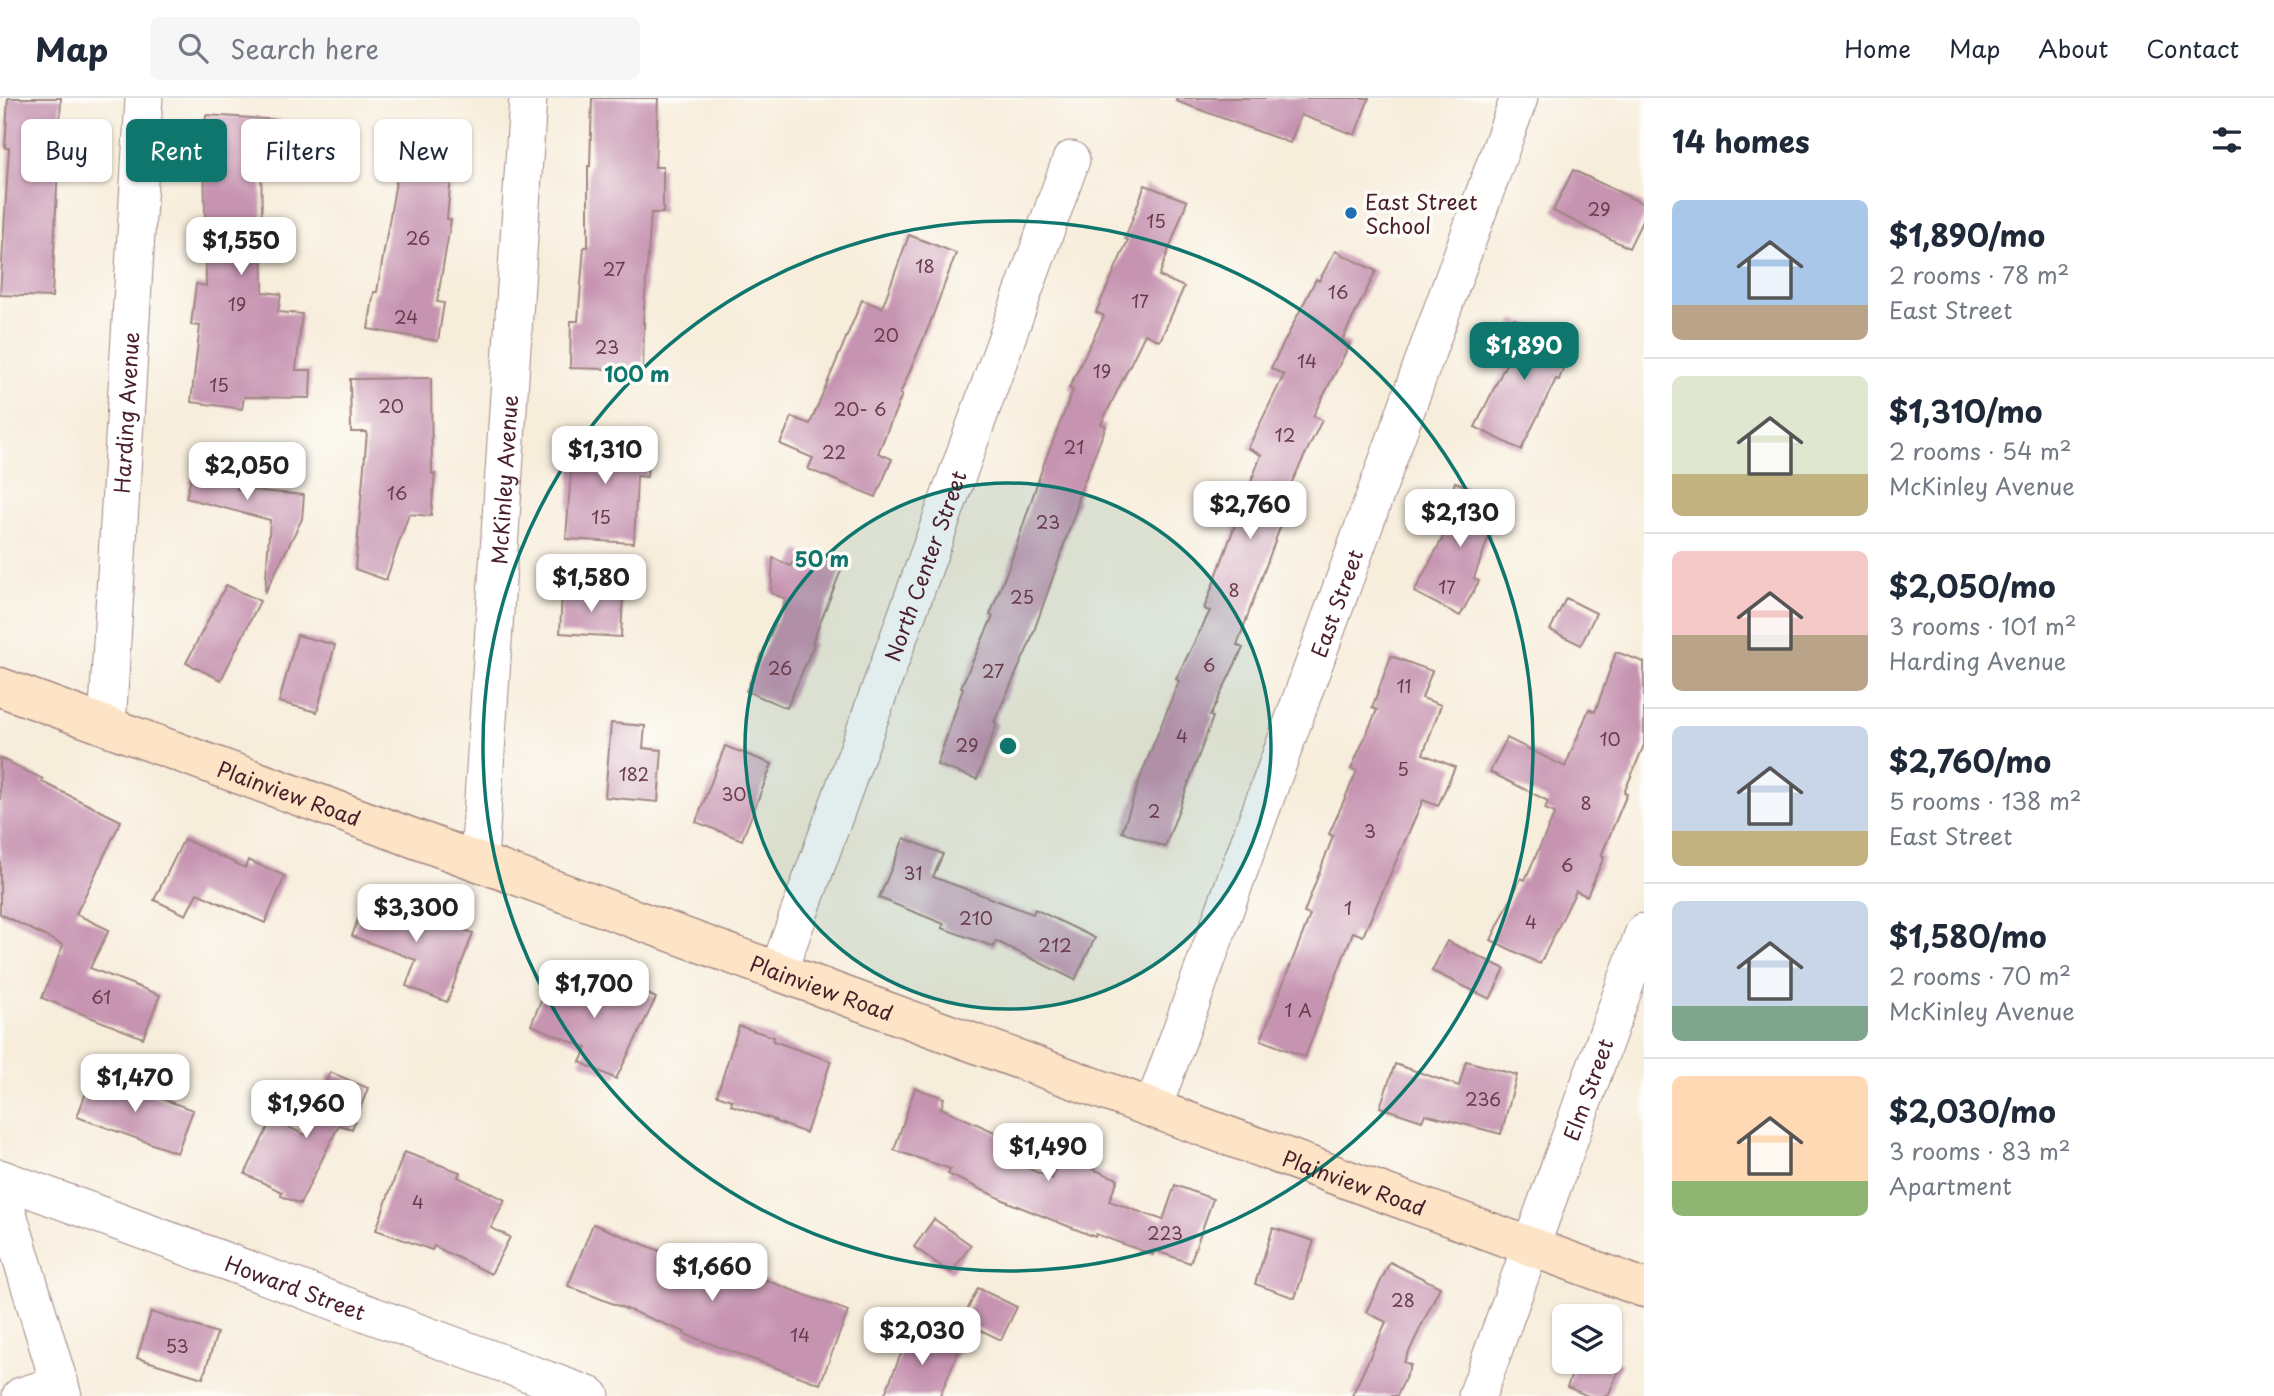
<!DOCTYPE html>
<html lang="en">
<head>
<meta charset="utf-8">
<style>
  body { margin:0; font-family:"Playpen Sans",sans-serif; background:#f6f6f7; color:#1f2937; height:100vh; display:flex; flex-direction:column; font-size:26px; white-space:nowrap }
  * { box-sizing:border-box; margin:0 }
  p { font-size:23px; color:#747a83 }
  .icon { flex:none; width:38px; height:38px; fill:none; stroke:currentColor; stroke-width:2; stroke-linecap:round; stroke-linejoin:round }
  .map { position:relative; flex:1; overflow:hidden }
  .side { display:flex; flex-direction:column; background:#fff; width:630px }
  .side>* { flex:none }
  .hud { position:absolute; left:21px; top:21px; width:665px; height:63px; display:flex; gap:14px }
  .tools { position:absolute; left:1552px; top:1206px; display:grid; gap:14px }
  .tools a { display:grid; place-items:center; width:70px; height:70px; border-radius:10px; background:#fff; box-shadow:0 2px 5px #0004; font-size:35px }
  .price { position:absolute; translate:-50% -60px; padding:0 16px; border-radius:14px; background:#fff; color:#222; font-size:23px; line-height:46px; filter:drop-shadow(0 2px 4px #0008) }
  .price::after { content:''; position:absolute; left:50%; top:42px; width:21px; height:16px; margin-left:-10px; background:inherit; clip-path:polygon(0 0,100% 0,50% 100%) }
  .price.on { background:#0f766e; color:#fff }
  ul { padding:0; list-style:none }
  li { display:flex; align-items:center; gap:21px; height:175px; padding:0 28px }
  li+li { border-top:2px solid #e0e1e3 }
  li span { display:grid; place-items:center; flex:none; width:196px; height:140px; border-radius:10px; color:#555 }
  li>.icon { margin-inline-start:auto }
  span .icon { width:84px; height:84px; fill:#fffc; stroke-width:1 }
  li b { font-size:30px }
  h2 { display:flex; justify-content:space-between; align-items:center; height:84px; padding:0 28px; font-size:30px }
  .chip { padding:0 24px; border-radius:10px; background:#fff; box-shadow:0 2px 5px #0004; font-size:24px; line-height:63px }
  .chip.on { background:#0f766e; color:#fff }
  header { display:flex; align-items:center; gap:42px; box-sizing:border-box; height:98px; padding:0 35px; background:#fff; border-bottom:2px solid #e0e1e3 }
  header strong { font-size:33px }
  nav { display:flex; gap:38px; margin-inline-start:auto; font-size:24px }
  .search { width:490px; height:63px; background:#f6f6f7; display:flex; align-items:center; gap:18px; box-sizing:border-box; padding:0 24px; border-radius:10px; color:#747a83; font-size:26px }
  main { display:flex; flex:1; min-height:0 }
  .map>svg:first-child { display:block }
  .building { fill:#c693b0 }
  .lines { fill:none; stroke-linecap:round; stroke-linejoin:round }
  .minor-casing { stroke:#a08683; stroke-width:39 }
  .secondary-casing { stroke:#a08683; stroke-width:41 }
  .minor { stroke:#fff; stroke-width:37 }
  .secondary { stroke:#fee4c6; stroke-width:38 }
  .ring { fill:none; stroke:#0f766e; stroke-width:3.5 }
  .poi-dot { fill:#1f6fb2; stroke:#fdfcf7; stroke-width:2.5 }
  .labels { text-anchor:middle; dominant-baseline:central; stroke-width:7; stroke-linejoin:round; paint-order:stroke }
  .number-label { font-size:18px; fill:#693c4c }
  .poi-label { font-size:21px; fill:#4a1f2b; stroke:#fdfcf7; text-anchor:start }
  .street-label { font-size:21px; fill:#4a1f2b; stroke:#fdfcf7 }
  .centre { fill:#0f766e; stroke:#fdfcf7; stroke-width:3.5 }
  .ring-label { font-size:21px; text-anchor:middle; font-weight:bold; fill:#0f766e; stroke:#fdfcf7; stroke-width:7; stroke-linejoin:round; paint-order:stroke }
</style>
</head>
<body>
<header>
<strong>Map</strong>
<div class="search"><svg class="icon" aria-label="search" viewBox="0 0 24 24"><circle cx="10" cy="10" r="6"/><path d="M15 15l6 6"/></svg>Search here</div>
<nav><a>Home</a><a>Map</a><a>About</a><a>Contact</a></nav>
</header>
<main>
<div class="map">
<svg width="1644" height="1298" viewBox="0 0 1644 1298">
  <rect width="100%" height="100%" fill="#fdfcf7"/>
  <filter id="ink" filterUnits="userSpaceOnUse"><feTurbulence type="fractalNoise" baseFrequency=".0143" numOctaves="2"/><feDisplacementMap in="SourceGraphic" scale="14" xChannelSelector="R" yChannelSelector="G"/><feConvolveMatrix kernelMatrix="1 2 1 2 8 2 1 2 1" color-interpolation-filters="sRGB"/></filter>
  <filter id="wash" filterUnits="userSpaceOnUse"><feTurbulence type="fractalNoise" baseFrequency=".00686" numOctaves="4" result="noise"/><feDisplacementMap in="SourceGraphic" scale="28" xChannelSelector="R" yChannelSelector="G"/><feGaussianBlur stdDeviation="1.57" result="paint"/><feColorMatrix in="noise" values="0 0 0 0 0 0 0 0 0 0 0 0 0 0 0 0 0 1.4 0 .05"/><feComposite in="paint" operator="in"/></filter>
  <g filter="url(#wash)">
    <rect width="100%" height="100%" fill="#f7eddb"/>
    <g id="blocks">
      <g class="building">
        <polygon points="8,0 61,0 52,199 0,197 9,50 5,50"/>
        <polygon points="592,0 658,0 655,69 663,69 663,115 651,115 643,225 644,225 643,272 570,270 571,223 578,223 584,149 588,149 588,68 590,68"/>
        <polygon points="1177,0 1369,0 1355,37 1301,17 1290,45 1176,3"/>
        <polygon points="206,17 281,22 279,59 261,57 263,194 281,196 278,214 302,216 296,272 311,272 310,300 244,299 242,311 191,304 200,228 191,227 196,186 206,188 204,41"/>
        <polygon points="386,30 455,36 447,121 451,122 437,204 444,205 438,243 368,231 374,194 377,194 398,72 382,70"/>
        <polygon points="1573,72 1644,106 1644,119 1629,150 1553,113"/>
        <polygon points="1145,87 1187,103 1159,178 1184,189 1160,243 1145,236 1101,326 1106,328 1077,402 1079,402 1053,479 1029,547 994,624 997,625 977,681 937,667 963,590 961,589 993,518 990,517 1011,463 1043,368 1073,292 1069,290 1104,218 1096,214 1128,142 1125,141"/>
        <polygon points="909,137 956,155 929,228 900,296 902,297 878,355 892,361 876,399 808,371 813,360 780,346 792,319 810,326 862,202 882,210"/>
        <polygon points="1335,153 1376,173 1342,242 1350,246 1313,318 1322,322 1288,392 1293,394 1237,547 1243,550 1210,618 1213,619 1165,749 1122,734 1142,675 1179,583 1176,581 1210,513 1204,511 1261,357 1248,350 1284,277 1271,270 1316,181 1319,183"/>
        <polygon points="1514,221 1573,241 1559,282 1556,281 1521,352 1475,329 1507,264 1500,262"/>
        <polygon points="431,280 432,376 435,376 431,418 409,416 386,482 355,471 367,334 351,334 350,281"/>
        <polygon points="574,333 650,340 647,379 637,378 634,445 566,441"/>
        <polygon points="198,351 245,363 237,391 304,397 302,421 265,495 270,422 186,400"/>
        <polygon points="1455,384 1502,401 1474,480 1479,483 1460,518 1414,494 1449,428 1441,425"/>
        <polygon points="798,452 842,470 812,545 814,546 787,610 746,593 786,501 771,495 773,460 791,468"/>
        <polygon points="226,487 260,503 221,582 186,565"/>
        <polygon points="562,493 623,497 621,539 560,535"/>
        <polygon points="1566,500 1596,515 1581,547 1550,532"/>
        <polygon points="297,537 335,547 317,614 279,604"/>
        <polygon points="1616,554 1644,564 1644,647 1624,695 1627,696 1601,758 1604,759 1587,798 1576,793 1540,866 1491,842 1521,780 1525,782 1555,715 1545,711 1548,703 1490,674 1507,640 1565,669 1589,611 1595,614"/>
        <polygon points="1391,558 1432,573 1422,600 1441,607 1423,656 1455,669 1438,708 1423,702 1363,838 1353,834 1305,959 1261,942 1310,817 1304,815 1333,738 1329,736 1357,673 1351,671 1377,612 1372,610"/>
        <polygon points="611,625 645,628 643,650 662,652 658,704 605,699"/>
        <polygon points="725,648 772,666 742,742 696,724"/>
        <polygon points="0,660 43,681 42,684 121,723 76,816 109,832 90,870 160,897 143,940 42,900 63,847 0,816"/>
        <polygon points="904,740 943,756 933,779 1033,816 1035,811 1095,840 1075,882 996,843 994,849 942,830 944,826 879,800"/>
        <polygon points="184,741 245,770 248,762 285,778 265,825 197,795 186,817 154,802"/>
        <polygon points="366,798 473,835 447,904 406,888 416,862 352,838"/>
        <polygon points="1447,843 1505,871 1490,901 1432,873"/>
        <polygon points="553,873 613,897 620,882 656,900 616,981 580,964 587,950 531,927"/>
        <polygon points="739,928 774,939 773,943 831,963 806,1035 774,1023 775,1022 731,1007 732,1002 717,997"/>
        <polygon points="1466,963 1517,977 1501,1036 1425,1016 1422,1023 1380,1009 1395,966 1459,988"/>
        <polygon points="330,974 368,990 352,1031 339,1027 300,1106 281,1098 282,1094 245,1076 272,1021 305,1037"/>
        <polygon points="93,976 193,1012 177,1055 77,1019"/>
        <polygon points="915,990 944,1000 941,1010 1008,1040 1000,1058 1052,1081 1060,1058 1118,1081 1109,1103 1163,1122 1175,1087 1213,1101 1190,1165 1154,1152 1153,1157 1096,1136 1095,1139 1010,1105 948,1076 951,1071 894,1052"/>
        <polygon points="404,1054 460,1074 458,1079 505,1102 491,1130 510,1139 491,1176 434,1148 432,1152 376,1132"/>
        <polygon points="934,1121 971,1147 951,1175 914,1149"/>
        <polygon points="593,1126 707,1172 712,1159 756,1175 755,1178 848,1213 820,1286 684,1236 685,1234 568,1188"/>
        <polygon points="1273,1130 1314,1143 1295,1200 1255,1186"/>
        <polygon points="1390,1164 1440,1189 1404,1264 1411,1267 1397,1298 1352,1298 1386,1224 1366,1214"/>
        <polygon points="978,1190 1017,1209 1001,1242 962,1223"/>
        <polygon points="151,1214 217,1235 203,1280 137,1260"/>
        <polygon points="911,1231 959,1251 940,1298 884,1298"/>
        <polygon points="1577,1264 1622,1264 1608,1298 1588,1298 1567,1289"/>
      </g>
    </g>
  </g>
  <g filter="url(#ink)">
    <use href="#blocks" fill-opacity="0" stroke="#a08683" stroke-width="2"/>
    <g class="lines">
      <g class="minor-casing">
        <g id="minor">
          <path id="s1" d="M 107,629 L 144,0"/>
          <path id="s2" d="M 479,763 L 528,0"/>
          <path id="s3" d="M 778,874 L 1071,62"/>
          <path id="s4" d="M 1153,1010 L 1519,0"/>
          <path id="s5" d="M 0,1080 L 591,1298"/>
          <polyline points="0,1089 63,1298"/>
          <polyline points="21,1298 60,1286"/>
          <path id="s6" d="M 1477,1298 L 1644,834"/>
        </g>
      </g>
      <g class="secondary-casing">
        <g id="secondary">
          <path id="s7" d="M 0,589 L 1644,1190"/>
        </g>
      </g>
      <use href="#minor" class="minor"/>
      <use href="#secondary" class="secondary"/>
    </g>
  </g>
  <circle cx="1008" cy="648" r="263" fill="#0f766e" fill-opacity=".12"/>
  <g class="ring">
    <circle cx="1008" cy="648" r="263"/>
    <circle cx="1008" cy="648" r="525"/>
  </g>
  <circle class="poi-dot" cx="1351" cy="115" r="7"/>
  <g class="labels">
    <g class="number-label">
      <text x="1599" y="110">29</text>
      <text x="1156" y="122">15</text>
      <text x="418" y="139">26</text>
      <text x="925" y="167">18</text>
      <text x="614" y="170">27</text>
      <text x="1338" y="193">16</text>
      <text x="1140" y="202">17</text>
      <text x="237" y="205">19</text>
      <text x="406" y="218">24</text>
      <text x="886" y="236">20</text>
      <text x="607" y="248">23</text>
      <text x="1307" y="262">14</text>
      <text x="1102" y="272">19</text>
      <text x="219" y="286">15</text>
      <text x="391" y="307">20</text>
      <text x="860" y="310">20- 6</text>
      <text x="1285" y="336">12</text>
      <text x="1074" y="348">21</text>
      <text x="834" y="353">22</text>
      <text x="397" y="394">16</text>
      <text x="601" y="418">15</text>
      <text x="1048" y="423">23</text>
      <text x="1447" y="488">17</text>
      <text x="1234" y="491">8</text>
      <text x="1022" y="498">25</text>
      <text x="1209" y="566">6</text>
      <text x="780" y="569">26</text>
      <text x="993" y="572">27</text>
      <text x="1404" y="587">11</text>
      <text x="1182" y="637">4</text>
      <text x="1610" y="640">10</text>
      <text x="967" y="646">29</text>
      <text x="1403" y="670">5</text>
      <text x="634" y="675">182</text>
      <text x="734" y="695">30</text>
      <text x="1586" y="704">8</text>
      <text x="1154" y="712">2</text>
      <text x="1370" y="732">3</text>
      <text x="1567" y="766">6</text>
      <text x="913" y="774">31</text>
      <text x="1348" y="809">1</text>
      <text x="976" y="819">210</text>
      <text x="1531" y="823">4</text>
      <text x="1055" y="846">212</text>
      <text x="101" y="898">61</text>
      <text x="1298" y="911">1 A</text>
      <text x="1483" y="1000">236</text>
      <text x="418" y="1103">4</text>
      <text x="1165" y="1134">223</text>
      <text x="1403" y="1201">28</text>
      <text x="800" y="1236">14</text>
      <text x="177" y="1247">53</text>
    </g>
    <g class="poi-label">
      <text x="1365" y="103">East Street<tspan x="1365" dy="24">School</tspan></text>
    </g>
    <g class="street-label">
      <text stroke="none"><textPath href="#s1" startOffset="315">Harding Avenue</textPath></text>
      <text stroke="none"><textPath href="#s2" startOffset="382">McKinley Avenue</textPath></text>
      <text stroke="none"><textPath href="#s3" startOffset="432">North Center Street</textPath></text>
      <text stroke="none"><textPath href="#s4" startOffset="537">East Street</textPath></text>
      <text stroke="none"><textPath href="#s7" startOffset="308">Plainview Road</textPath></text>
      <text stroke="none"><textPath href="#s7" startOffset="875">Plainview Road</textPath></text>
      <text stroke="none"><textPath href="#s6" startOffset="326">Elm Street</textPath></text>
      <text stroke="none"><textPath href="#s7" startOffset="1442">Plainview Road</textPath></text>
      <text stroke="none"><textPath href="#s5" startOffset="315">Howard Street</textPath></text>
    </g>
  </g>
  <circle cx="1008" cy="648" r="10" class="centre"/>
  <g class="ring-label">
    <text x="637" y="284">100 m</text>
    <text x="822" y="469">50 m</text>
  </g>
</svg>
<div class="tools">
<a><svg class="icon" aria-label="layers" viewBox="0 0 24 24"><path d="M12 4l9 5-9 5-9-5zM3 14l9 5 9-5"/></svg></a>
</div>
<b class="price" style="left:241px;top:179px">$1,550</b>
<b class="price on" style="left:1524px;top:284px">$1,890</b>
<b class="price" style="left:605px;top:388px">$1,310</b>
<b class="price" style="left:247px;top:404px">$2,050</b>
<b class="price" style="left:1250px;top:443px">$2,760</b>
<b class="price" style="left:1460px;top:451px">$2,130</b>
<b class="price" style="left:591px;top:516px">$1,580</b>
<b class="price" style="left:416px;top:846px">$3,300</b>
<b class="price" style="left:594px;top:922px">$1,700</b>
<b class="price" style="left:135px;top:1016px">$1,470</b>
<b class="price" style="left:306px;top:1042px">$1,960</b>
<b class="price" style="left:1048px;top:1085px">$1,490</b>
<b class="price" style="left:712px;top:1205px">$1,660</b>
<b class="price" style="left:922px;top:1269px">$2,030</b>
<div class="hud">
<a class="chip">Buy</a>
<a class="chip on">Rent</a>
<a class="chip">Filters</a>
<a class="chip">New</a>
</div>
</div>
<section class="side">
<h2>14 homes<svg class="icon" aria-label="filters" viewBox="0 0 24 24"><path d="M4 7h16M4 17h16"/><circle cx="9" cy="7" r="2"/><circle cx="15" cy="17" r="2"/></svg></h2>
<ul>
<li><span style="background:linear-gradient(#a9c7e8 75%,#b9a48a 0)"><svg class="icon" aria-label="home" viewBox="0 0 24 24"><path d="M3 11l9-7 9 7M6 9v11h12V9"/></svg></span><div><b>$1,890/mo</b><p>2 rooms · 78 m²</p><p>East Street</p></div></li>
<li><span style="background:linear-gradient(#dfe7d0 70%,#c2b280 0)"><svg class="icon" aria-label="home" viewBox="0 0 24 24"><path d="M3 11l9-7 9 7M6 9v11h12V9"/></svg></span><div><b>$1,310/mo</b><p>2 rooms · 54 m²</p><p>McKinley Avenue</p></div></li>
<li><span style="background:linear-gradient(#f6c9c9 60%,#b9a48a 0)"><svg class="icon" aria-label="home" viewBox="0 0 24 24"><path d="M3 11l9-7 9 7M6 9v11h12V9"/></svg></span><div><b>$2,050/mo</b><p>3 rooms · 101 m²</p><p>Harding Avenue</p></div></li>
<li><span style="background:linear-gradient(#c9d6e8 75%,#c2b280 0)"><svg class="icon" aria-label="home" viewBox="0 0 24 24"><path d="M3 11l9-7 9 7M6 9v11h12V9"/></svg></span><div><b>$2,760/mo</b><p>5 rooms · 138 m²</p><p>East Street</p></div></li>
<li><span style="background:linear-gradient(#c9d6e8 75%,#7fa58c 0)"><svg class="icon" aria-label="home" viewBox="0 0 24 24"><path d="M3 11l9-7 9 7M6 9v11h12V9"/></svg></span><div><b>$1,580/mo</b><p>2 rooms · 70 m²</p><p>McKinley Avenue</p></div></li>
<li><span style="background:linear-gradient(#ffd9b3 75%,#8fb573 0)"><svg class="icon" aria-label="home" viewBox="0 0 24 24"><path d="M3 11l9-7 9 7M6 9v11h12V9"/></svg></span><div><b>$2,030/mo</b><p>3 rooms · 83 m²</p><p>Apartment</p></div></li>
</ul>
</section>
</main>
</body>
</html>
